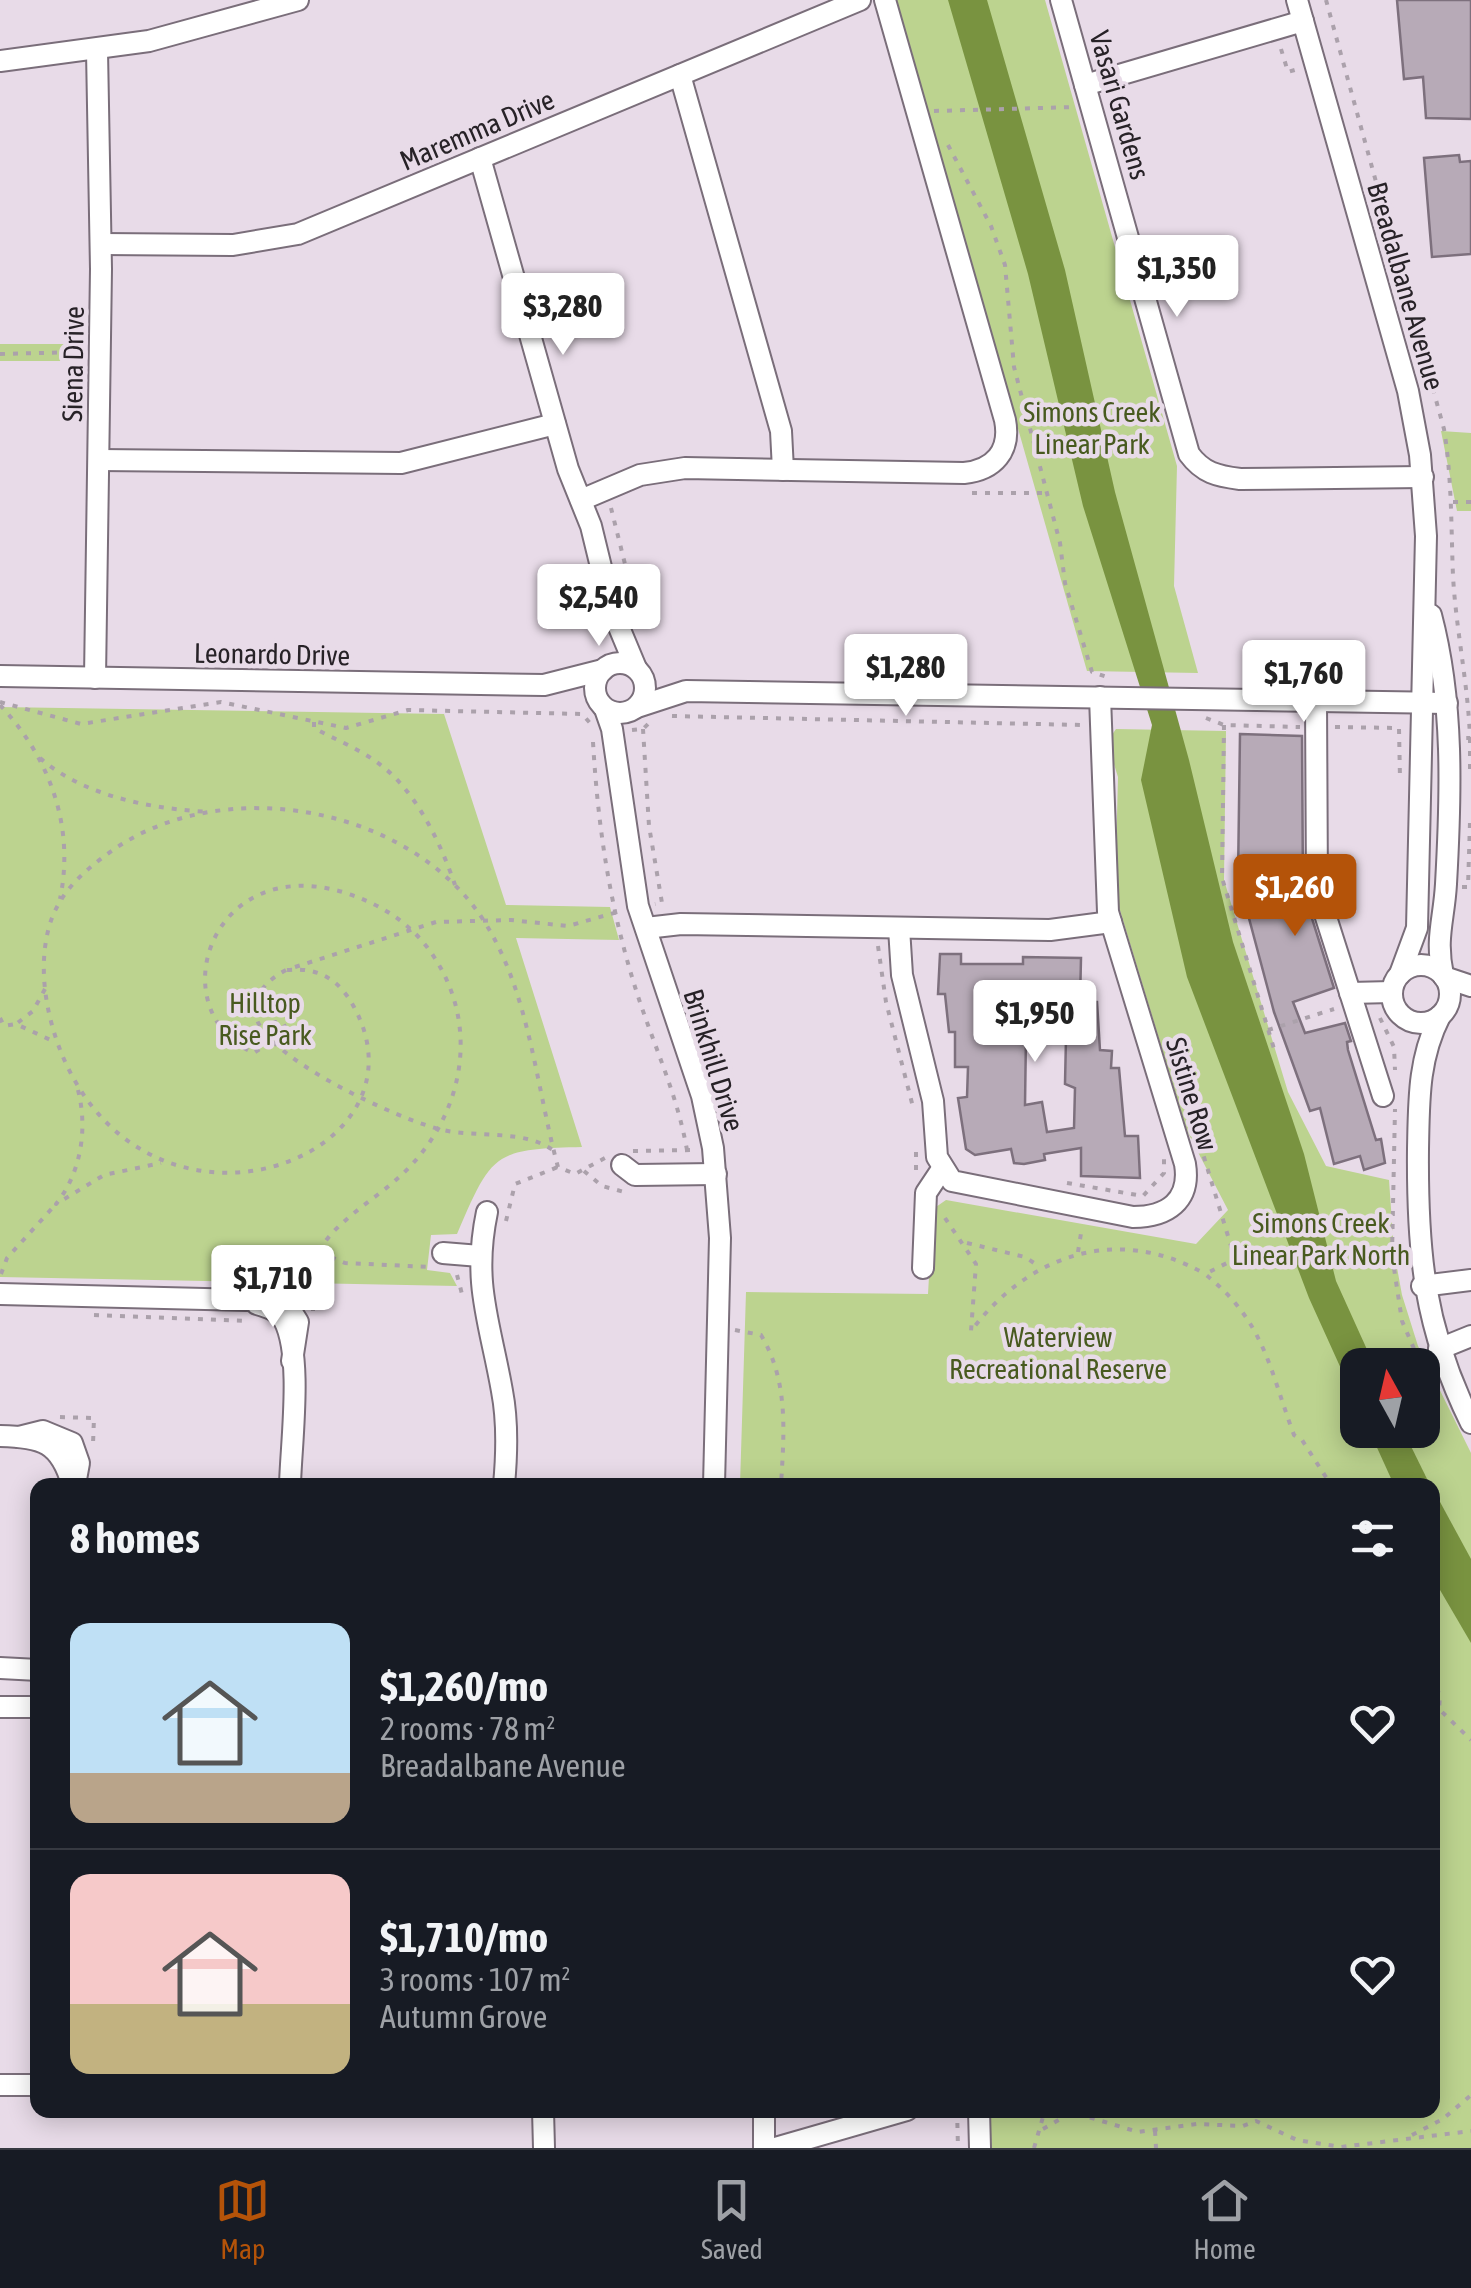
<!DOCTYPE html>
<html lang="en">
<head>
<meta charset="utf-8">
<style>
  body { margin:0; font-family:"Asap Condensed",sans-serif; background:#242831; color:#f1f3f6; height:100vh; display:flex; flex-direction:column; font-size:38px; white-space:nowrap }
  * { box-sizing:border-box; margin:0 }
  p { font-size:32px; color:#9ea1a6 }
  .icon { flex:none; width:55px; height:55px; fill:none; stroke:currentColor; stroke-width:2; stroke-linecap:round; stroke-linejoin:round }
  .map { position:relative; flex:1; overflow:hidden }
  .details { position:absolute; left:30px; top:1478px; width:1410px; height:640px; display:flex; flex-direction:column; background:#171b24; border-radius:20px; box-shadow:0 5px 25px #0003 }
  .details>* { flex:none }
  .needle { width:65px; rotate:352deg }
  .fabs { position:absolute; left:1340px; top:1348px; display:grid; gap:20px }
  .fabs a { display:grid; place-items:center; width:100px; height:100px; border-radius:20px; background:#171b24; box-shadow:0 5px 25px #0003; font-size:50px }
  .price { position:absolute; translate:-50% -85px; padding:0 22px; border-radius:10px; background:#fff; color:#222; font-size:32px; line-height:65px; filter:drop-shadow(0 2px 5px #0008) }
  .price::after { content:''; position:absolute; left:50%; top:60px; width:30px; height:22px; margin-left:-15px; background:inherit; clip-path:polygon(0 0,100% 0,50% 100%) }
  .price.selected { background:#b45309; color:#fff }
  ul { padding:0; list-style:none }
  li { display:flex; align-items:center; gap:30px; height:250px; padding:0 40px }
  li+li { border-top:2px solid #363941 }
  li span { display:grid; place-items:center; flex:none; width:280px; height:200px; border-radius:20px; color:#555 }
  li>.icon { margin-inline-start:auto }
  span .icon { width:120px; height:120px; fill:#fffc; stroke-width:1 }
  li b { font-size:42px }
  h2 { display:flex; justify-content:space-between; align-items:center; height:120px; padding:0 40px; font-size:42px }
  .menu { display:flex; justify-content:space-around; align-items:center; height:140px; border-top:2px solid #363941; background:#171b24; font-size:28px; color:#9ea1a6 }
  .menu a { display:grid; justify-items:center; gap:5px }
  .menu .selected { color:#b45309 }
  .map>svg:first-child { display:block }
  .green { fill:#bcd38f; fill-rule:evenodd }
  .water { fill:#799340 }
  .building { fill:#b7aab7; stroke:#7d707d; stroke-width:2.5; fill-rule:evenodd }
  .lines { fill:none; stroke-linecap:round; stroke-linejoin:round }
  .minor-casing { stroke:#7a6e7a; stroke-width:24 }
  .path { stroke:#aba1ab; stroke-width:4; stroke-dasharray:5 8; stroke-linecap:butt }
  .minor { stroke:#fff; stroke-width:20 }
  .labels { text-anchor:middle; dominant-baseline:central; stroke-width:9; stroke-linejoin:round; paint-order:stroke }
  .street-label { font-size:28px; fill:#272227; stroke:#e8dbe8 }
  .park-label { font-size:28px; fill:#485a1f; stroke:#e8dbe8 }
</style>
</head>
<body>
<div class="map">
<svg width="1471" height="2148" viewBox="0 0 1471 2148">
  <rect width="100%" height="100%" fill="#e8dbe8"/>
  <g class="green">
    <polygon points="896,0 1045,0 1177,466 1174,586 1198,673 1087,671"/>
    <rect x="0" y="344" width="78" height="17"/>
    <polygon points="1441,431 1471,433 1471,511 1457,511"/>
    <path d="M 0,707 L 444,714 L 506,905 L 610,907 L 619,940 L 516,938 L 582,1147 C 493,1149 492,1153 457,1234 L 431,1235 L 427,1270 L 450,1273 L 457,1286 L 0,1277 Z"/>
    <path d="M 1116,729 L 1226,731 L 1224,880 L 1288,1092 L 1326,1166 L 1389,1180 L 1394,1251 L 1402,1295 L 1418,1346 L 1471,1453 L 1471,2148 L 991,2148 L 990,2110 L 1432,2110 L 1432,1485 L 740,1485 L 746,1292 L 928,1294 L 933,1209 L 946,1200 L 1196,1244 L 1228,1210 L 1187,1131 L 1115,894 L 1118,777 L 1107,742 ZM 1358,1365 L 1422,1365 L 1422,1430 L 1358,1430 Z"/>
  </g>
  <g class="water">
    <polygon points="948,0 987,0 1065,270 1115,492 1189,760 1233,942 1304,1154 1336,1281 1374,1365 1358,1365 1357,1404 1309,1298 1187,977 1141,780 1152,725 1083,506 1028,274"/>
    <polygon points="1369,1430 1403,1430 1430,1485 1394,1485"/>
    <polygon points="1433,1489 1471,1559 1471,1643 1433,1578"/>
  </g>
  <g class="building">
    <polygon points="1397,0 1471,0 1471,119 1426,118 1423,77 1404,79"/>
    <polygon points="1459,155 1460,162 1471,161 1471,254 1432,257 1424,158"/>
    <polygon points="1240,734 1302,736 1303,890 1334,988 1293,1002 1305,1033 1345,1023 1351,1041 1347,1042 1348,1050 1376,1140 1381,1139 1385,1163 1364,1170 1360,1156 1334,1164 1320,1108 1310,1111 1274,1012 1238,877"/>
    <path d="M 940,954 L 961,954 L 961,964 L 1023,964 L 1023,957 L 1081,958 L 1080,1002 L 1097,1002 L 1100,1050 L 1112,1051 L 1111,1068 L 1119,1068 L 1125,1136 L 1138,1136 L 1140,1178 L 1081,1176 L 1081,1148 L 1044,1154 L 1045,1160 L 1024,1164 L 1014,1163 L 1011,1149 L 975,1155 L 966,1149 L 958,1098 L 967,1097 L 968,1067 L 955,1067 L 955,1032 L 949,1032 L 945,994 L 938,994 ZM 1026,1035 L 1066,1038 L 1065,1084 L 1075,1088 L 1074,1128 L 1047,1132 L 1042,1102 L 1025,1105 Z"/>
  </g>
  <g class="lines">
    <g class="minor-casing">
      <g id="minor">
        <path d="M 1061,0 L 1189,454 C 1203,473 1217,476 1240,479 L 1423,477"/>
        <polyline points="1297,0 1408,391 1420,455 1426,536 1417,928 1400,974"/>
        <polyline points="0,61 149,41 298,0"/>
        <polyline points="680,75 781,431 783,470"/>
        <polyline points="1085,85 1303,21"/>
        <polyline points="480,158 568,469 591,526 611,608 636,668"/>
        <polyline points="101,244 233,245 298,234 860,0"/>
        <polyline points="99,460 401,463 555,424"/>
        <path d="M 581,500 L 640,475 L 685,468 L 964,473 C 994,470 1011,451 1005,420 L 885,0"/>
        <path d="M 1431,615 C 1454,702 1451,795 1446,884 C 1444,920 1435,938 1443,975"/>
        <circle cx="620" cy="688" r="25"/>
        <polyline points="0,676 544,685 603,670"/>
        <polyline points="95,678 101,269 97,51"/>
        <polyline points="1316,700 1317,889 1383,1096"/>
        <polyline points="637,707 686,691 1447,703"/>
        <polyline points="605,709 612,729 638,906 702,1096 713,1148 720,1238 714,1485"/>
        <polyline points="646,928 681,924 1050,930 1111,922"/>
        <path d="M 899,928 L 902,975 L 933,1101 L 937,1157 L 952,1181 L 1133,1217 C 1167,1217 1191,1201 1185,1164 L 1108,912 L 1100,697"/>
        <circle cx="1421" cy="994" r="29"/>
        <polyline points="1444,977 1471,986"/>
        <polyline points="1350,993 1392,992"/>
        <path d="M 1440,1016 C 1418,1059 1419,1101 1418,1149 C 1417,1253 1424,1328 1471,1423"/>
        <polyline points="622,1165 635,1175 716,1174"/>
        <path d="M 487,1212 C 472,1284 490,1322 502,1391 C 508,1422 507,1453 504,1485"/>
        <polyline points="443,1253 480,1256"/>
        <polyline points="923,1268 926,1193 942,1169"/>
        <polyline points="1422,1286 1471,1280"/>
        <polyline points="0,1294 285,1301 298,1322 292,1361"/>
        <path d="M 257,1304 C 267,1307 278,1310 284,1320 C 303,1356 291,1443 290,1485"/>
        <polyline points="1439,1349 1471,1336"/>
        <path d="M 0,1436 C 42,1437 60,1442 72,1484"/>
        <polyline points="19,1437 43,1431 72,1443 79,1463 75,1485"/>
        <polyline points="0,1668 38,1670"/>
        <polyline points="0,1707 38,1707"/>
        <polyline points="0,2085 38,2085"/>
        <polyline points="543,2110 544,2148"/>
        <polyline points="764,2110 764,2148"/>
        <polyline points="979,2110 980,2148"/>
        <polyline points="775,2148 907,2110"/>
      </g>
    </g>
    <g class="path">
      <path d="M 1326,0 L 1444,429 C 1452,479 1451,526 1453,576 C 1456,630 1468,683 1470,738 L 1465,738"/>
      <polyline points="1281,49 1288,72 1298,69"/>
      <polyline points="1111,99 1118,124 1114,125"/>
      <polyline points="934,111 1075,107"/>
      <polyline points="948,145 991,226 1005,265 1014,367 1060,543 1065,583 1092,672 1110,678"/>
      <polyline points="0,354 80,352"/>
      <polyline points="972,493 1047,493"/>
      <polyline points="1453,502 1471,502"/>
      <polyline points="611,508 640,624"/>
      <polyline points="0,702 81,724 221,702 346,728 408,710 582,714 590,723"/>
      <path d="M 0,705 C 50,758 75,827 60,899"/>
      <polyline points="672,716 1082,725"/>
      <polyline points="1206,718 1224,725 1300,727"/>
      <path d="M 314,722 L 314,728 C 336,740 362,750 382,766 C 417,793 441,844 455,885"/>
      <polyline points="1224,725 1222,878 1275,1052"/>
      <polyline points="1335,727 1399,728 1400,779"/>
      <polyline points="643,729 649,826 662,903 655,904"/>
      <polyline points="632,730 643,729 650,722"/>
      <polyline points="1470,738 1470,772"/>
      <path d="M 593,742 C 598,828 610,908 636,990 C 653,1044 677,1093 687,1150"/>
      <path d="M 40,758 C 85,797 153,809 210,812"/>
      <polyline points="1462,887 1468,887 1470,822"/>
      <polyline points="878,946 886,1002 913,1107"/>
      <polyline points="295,967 436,922 511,920 568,926 621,911"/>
      <path d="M 286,970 C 270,979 256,990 255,1010 C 253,1054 404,1122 443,1130 C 478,1138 525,1129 554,1151"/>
      <path d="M 287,970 C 318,967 339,979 354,1007 C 436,1158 153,1265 63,1057 C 47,1019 38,972 48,931 C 56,897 79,875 106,855 C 217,771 409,804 484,921 C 530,993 536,1087 558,1167 L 575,1174 L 605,1158"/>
      <polyline points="45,989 33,1011 16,1024 55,1042"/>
      <polyline points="0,1018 4,1026 16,1024"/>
      <polyline points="1380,1018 1394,1047 1395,1070"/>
      <polyline points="1268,1030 1334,1009"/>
      <polyline points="263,1033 275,1022 283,1023 289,1034 283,1048"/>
      <path d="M 270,1042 L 254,1053 C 159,1012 209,850 346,893 C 379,904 406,920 427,947 C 484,1022 465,1119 397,1179 C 370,1203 331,1224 315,1258 C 309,1273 313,1296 313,1311"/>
      <path d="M 78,1090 C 88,1129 81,1173 56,1204 L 104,1175 L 161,1163"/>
      <path d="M 1200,1144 L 1235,1259 L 1205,1274 C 1265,1322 1269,1368 1294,1435 L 1302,1440 L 1331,1485"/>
      <polyline points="633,1151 694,1150"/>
      <polyline points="916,1152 916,1172"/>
      <polyline points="584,1171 602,1186 628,1193"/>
      <polyline points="1067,1183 1143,1196 1164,1173 1164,1159"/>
      <path d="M 945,1218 L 976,1264 L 971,1331 C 1029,1254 1118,1224 1205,1274"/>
      <polyline points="506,1221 515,1184 558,1167"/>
      <polyline points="967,1243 1025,1257 1040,1267"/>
      <polyline points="319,1252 345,1263 431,1267"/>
      <polyline points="1078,1252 1082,1227"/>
      <polyline points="1392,1255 1395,1109"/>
      <polyline points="1237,1258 1392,1255 1402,1321 1421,1365"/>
      <polyline points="1,1274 7,1258 56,1204"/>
      <polyline points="457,1275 462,1294"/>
      <polyline points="94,1315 249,1321"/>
      <path d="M 735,1330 L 761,1335 C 789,1382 784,1433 781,1485"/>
      <polyline points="1422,1368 1430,1379"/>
      <polyline points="60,1417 94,1418 93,1444"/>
      <polyline points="1432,1676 1440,1696 1439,1709 1471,1740"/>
      <polyline points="957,2110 958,2148"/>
      <polyline points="1065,2110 1138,2132 1197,2124 1243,2126 1256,2121 1297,2140 1341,2147 1471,2131"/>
      <polyline points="1043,2129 1069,2114"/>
      <polyline points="1155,2131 1156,2148"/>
      <polyline points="1412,2135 1443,2119 1471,2095"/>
      <polyline points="1034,2148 1045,2110"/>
    </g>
    <use href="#minor" class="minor"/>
  </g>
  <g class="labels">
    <g class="street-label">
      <text transform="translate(1120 105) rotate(74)">Vasari Gardens</text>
      <text transform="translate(477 130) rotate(-23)">Maremma Drive</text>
      <text transform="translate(1406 286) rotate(74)">Breadalbane Avenue</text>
      <text transform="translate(73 364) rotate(-89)">Siena Drive</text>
      <text transform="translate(272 654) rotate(1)">Leonardo Drive</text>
      <text transform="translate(714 1060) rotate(73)">Brinkhill Drive</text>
      <text transform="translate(1192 1094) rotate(73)">Sistine Row</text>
    </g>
    <g class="park-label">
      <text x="1092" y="412">Simons Creek<tspan x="1092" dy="32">Linear Park</tspan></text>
      <text x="265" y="1003">Hilltop<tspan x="265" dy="32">Rise Park</tspan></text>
      <text x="1321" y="1223">Simons Creek<tspan x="1321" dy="32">Linear Park North</tspan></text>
      <text x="1058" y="1337">Waterview<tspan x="1058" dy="32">Recreational Reserve</tspan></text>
    </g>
  </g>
</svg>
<div class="fabs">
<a><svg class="needle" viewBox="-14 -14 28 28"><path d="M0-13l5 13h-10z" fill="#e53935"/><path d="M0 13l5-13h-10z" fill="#9ea1a6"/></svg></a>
</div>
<b class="price" style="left:1177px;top:320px">$1,350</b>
<b class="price" style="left:563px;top:358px">$3,280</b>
<b class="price" style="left:599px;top:649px">$2,540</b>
<b class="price" style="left:906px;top:719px">$1,280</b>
<b class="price" style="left:1304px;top:725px">$1,760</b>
<b class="price selected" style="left:1295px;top:939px">$1,260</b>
<b class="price" style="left:1035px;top:1065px">$1,950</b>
<b class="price" style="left:273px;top:1330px">$1,710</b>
<section class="details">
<h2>8 homes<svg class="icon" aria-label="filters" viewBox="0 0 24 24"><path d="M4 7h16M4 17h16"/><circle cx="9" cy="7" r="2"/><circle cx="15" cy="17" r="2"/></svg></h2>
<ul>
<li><span style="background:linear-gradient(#bfe0f5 75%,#b9a48a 0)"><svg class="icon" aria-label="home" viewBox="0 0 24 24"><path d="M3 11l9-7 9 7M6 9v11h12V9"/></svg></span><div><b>$1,260/mo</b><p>2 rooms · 78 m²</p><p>Breadalbane Avenue</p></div><svg class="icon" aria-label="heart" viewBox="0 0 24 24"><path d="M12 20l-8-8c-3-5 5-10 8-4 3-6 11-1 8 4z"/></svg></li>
<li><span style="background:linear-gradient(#f6c9c9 65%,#c2b280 0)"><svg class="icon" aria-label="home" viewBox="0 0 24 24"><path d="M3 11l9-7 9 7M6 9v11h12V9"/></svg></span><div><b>$1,710/mo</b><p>3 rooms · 107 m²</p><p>Autumn Grove</p></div><svg class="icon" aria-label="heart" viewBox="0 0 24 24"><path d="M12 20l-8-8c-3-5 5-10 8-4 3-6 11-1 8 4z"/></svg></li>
</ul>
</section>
</div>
<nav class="menu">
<a class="selected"><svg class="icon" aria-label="map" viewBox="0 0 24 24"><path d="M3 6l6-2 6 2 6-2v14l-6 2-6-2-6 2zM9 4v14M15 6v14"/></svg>Map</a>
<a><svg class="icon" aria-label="saved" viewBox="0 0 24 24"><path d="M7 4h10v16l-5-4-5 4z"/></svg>Saved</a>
<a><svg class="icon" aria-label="home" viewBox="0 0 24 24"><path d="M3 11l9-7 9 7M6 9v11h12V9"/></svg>Home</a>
</nav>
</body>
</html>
